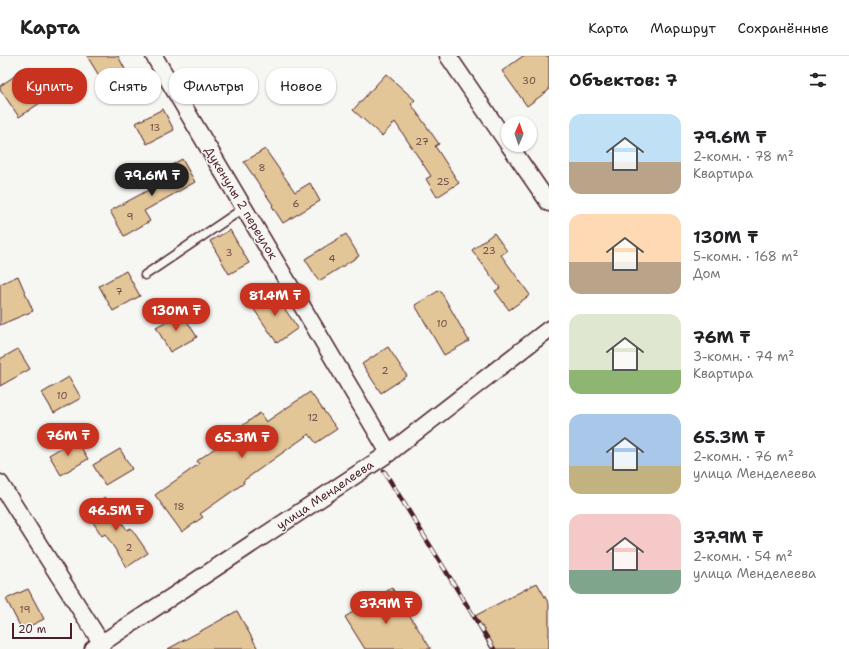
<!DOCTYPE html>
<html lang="ru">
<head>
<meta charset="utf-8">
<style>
  body { margin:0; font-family:"Shantell Sans",sans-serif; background:#f2f2f2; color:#202124; height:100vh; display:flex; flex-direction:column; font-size:15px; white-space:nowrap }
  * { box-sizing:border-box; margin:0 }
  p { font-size:13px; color:#757577 }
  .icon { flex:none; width:22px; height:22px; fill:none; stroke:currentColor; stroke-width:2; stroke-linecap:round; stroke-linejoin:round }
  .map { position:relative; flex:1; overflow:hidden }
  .sheet { display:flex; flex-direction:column; background:#fff; width:300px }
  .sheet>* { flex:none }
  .hud { position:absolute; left:12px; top:12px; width:380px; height:36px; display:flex; gap:8px }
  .needle { width:26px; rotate:2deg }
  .tools { position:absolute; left:501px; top:60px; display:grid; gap:8px }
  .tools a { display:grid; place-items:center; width:36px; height:36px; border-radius:50%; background:#fff; box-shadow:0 1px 3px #0004; font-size:20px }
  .scale { position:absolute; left:12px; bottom:10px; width:60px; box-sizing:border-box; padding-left:4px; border:2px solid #4a1f2b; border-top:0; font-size:11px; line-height:14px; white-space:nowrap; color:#4a1f2b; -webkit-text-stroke:3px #f6f6f2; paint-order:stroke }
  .price { position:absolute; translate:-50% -34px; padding:0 9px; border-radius:14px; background:#c8321e; color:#fff; font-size:13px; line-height:26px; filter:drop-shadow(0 1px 2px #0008) }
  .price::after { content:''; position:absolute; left:50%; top:24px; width:12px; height:9px; margin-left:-6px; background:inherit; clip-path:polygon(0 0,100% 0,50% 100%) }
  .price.on { background:#222; color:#fff }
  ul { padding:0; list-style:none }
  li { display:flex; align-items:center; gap:12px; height:100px; padding:0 20px }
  li span { display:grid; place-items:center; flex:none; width:112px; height:80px; border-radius:12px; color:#555 }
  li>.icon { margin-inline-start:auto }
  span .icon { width:48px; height:48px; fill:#fffc; stroke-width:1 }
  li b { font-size:17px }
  h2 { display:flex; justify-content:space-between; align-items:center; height:48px; padding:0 20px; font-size:17px }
  .tag { padding:0 14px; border-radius:16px; background:#fff; box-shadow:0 1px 3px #0004; font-size:14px; line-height:36px }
  .tag.on { background:#c8321e; color:#fff }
  header { display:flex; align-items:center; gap:24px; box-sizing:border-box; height:56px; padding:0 20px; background:#fff; border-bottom:1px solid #e0e0e0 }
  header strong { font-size:19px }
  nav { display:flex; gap:22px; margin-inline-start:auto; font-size:14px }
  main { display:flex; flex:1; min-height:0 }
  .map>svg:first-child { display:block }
  .building { fill:#e3c697; stroke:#4a1f2b }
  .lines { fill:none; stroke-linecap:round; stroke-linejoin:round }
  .lane-casing { stroke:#4a1f2b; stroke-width:11 }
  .street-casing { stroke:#4a1f2b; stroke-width:19 }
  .lane { stroke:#f6f6f2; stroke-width:8 }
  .street { stroke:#f6f6f2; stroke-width:16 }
  .rail-casing { stroke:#4a1f2b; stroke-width:4.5 }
  .rail { stroke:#f6f6f2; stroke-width:3; stroke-dasharray:9; stroke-linecap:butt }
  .labels { text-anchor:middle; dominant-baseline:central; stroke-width:3; stroke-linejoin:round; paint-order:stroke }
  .number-label { font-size:10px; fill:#704946 }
  .street-label { font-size:12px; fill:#4a1f2b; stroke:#f6f6f2 }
</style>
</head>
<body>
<header>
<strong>Карта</strong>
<nav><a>Карта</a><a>Маршрут</a><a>Сохранённые</a></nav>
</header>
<main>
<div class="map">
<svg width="549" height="593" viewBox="0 0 549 593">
  <rect width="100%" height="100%" fill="#f6f6f2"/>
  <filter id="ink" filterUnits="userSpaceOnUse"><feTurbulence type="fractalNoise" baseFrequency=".025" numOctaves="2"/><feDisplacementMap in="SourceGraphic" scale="8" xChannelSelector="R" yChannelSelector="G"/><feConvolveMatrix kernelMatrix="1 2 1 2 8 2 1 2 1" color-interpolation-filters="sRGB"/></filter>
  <g filter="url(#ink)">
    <g class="building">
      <polygon points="87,0 118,0 135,32 111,45 100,24 101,23"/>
      <polygon points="523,0 549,0 549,34 527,50 502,15"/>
      <polygon points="19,17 40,47 19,61 0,33 0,30"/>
      <polygon points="386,18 415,44 411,48 439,88 435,90 459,127 437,141 426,123 431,120 395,66 382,80 353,54"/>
      <polygon points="163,53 174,74 147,88 136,67"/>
      <polygon points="265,93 295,136 310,127 320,145 283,167 272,150 273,149 244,106"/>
      <polygon points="182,103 195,126 144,155 150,165 124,180 110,155 154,131 149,122"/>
      <polygon points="230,174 249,207 229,218 210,185"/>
      <polygon points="494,177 507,195 501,199 530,239 509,254 495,235 500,232 472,194"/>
      <polygon points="346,178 359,200 319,225 305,203"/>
      <polygon points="126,215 140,240 113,255 99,230"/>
      <polygon points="18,220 33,255 0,269 0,228"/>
      <polygon points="440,234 469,285 444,299 415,249"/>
      <polygon points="272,235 298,272 277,287 251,249"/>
      <polygon points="182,257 197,281 170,296 156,271"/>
      <polygon points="388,291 407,320 381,337 362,308"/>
      <polygon points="18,293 30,313 0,330 0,303"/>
      <polygon points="69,321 81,342 54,357 42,337"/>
      <polygon points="310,336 337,373 316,387 309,378 243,425 244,427 200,458 203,461 182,476 155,439 199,408 197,405 240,374 239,372 260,357 266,366"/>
      <polygon points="76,383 88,403 61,419 49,399"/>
      <polygon points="120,393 132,413 105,429 93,409"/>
      <polygon points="105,441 127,474 131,472 148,497 127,511 105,478 102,480 85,454"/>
      <polygon points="537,527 549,548 549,593 491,593 473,561"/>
      <polygon points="392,532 431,593 365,593 345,561"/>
      <polygon points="28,533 44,563 22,574 6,543"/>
      <polygon points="237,555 258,593 168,593"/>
    </g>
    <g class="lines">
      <g class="lane-casing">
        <polyline id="lane" points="145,219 244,152"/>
      </g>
      <g class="street-casing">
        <g id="street">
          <polyline points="154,0 389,397"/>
          <polyline points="448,0 508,88"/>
          <polyline points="509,89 549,147"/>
          <polyline points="0,427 102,588"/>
          <polyline points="93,593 389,397 549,273"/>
        </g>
      </g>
      <use href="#lane" class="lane"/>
      <use href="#street" class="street"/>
      <g class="rail-casing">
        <polyline id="rail" points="384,415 494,593"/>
      </g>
      <use href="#rail" class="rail"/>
    </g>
  </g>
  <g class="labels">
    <g class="number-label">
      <text x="529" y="24">30</text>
      <text x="155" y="71">13</text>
      <text x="422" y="85">27</text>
      <text x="262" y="111">8</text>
      <text x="443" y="125">25</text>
      <text x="296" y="147">6</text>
      <text x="130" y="160">9</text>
      <text x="489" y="194">23</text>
      <text x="229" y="196">3</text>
      <text x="332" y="202">4</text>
      <text x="119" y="235">7</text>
      <text x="442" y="267">10</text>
      <text x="385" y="314">2</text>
      <text x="62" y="339">10</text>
      <text x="313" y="361">12</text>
      <text x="179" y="450">18</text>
      <text x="129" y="491">2</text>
      <text x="25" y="553">19</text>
    </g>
    <g class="street-label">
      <text transform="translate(241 147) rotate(59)">Дукенулы 2 переулок</text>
      <text transform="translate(325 439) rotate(-34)">улица Менделеева</text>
    </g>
  </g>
</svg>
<div class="tools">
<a><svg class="needle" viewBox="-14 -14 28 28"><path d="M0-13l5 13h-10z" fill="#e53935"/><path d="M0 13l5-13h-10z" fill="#757577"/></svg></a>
</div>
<div class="scale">20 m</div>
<b class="price on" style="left:152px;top:141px">79.6M ₸</b>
<b class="price" style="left:275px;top:261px">81.4M ₸</b>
<b class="price" style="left:176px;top:276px">130M ₸</b>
<b class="price" style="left:68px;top:401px">76M ₸</b>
<b class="price" style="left:242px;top:403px">65.3M ₸</b>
<b class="price" style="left:116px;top:476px">46.5M ₸</b>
<b class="price" style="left:386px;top:569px">37.9M ₸</b>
<div class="hud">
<a class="tag on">Купить</a>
<a class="tag">Снять</a>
<a class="tag">Фильтры</a>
<a class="tag">Новое</a>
</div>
</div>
<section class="sheet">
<h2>Объектов: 7<svg class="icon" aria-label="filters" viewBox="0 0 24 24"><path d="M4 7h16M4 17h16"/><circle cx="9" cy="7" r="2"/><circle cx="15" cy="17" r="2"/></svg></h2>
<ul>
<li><span style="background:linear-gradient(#bfe0f5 60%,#b9a48a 0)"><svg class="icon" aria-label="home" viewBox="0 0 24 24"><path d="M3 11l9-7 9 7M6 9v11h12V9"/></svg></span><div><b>79.6M ₸</b><p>2-комн. · 78 m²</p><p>Квартира</p></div></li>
<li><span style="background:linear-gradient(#ffd9b3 60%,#b9a48a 0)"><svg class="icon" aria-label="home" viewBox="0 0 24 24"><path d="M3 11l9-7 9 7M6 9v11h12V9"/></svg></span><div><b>130M ₸</b><p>5-комн. · 168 m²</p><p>Дом</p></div></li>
<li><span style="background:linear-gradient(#dfe7d0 70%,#8fb573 0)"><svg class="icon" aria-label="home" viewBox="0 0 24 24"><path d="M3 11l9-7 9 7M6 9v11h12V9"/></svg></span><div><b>76M ₸</b><p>3-комн. · 74 m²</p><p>Квартира</p></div></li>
<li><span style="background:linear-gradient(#a9c7e8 65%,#c2b280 0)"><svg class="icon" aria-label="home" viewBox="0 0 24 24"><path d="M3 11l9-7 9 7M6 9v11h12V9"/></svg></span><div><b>65.3M ₸</b><p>2-комн. · 76 m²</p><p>улица Менделеева</p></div></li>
<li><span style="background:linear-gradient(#f6c9c9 70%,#7fa58c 0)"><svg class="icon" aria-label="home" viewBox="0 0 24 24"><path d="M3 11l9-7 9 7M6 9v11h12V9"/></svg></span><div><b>37.9M ₸</b><p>2-комн. · 54 m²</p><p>улица Менделеева</p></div></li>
</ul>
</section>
</main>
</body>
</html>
